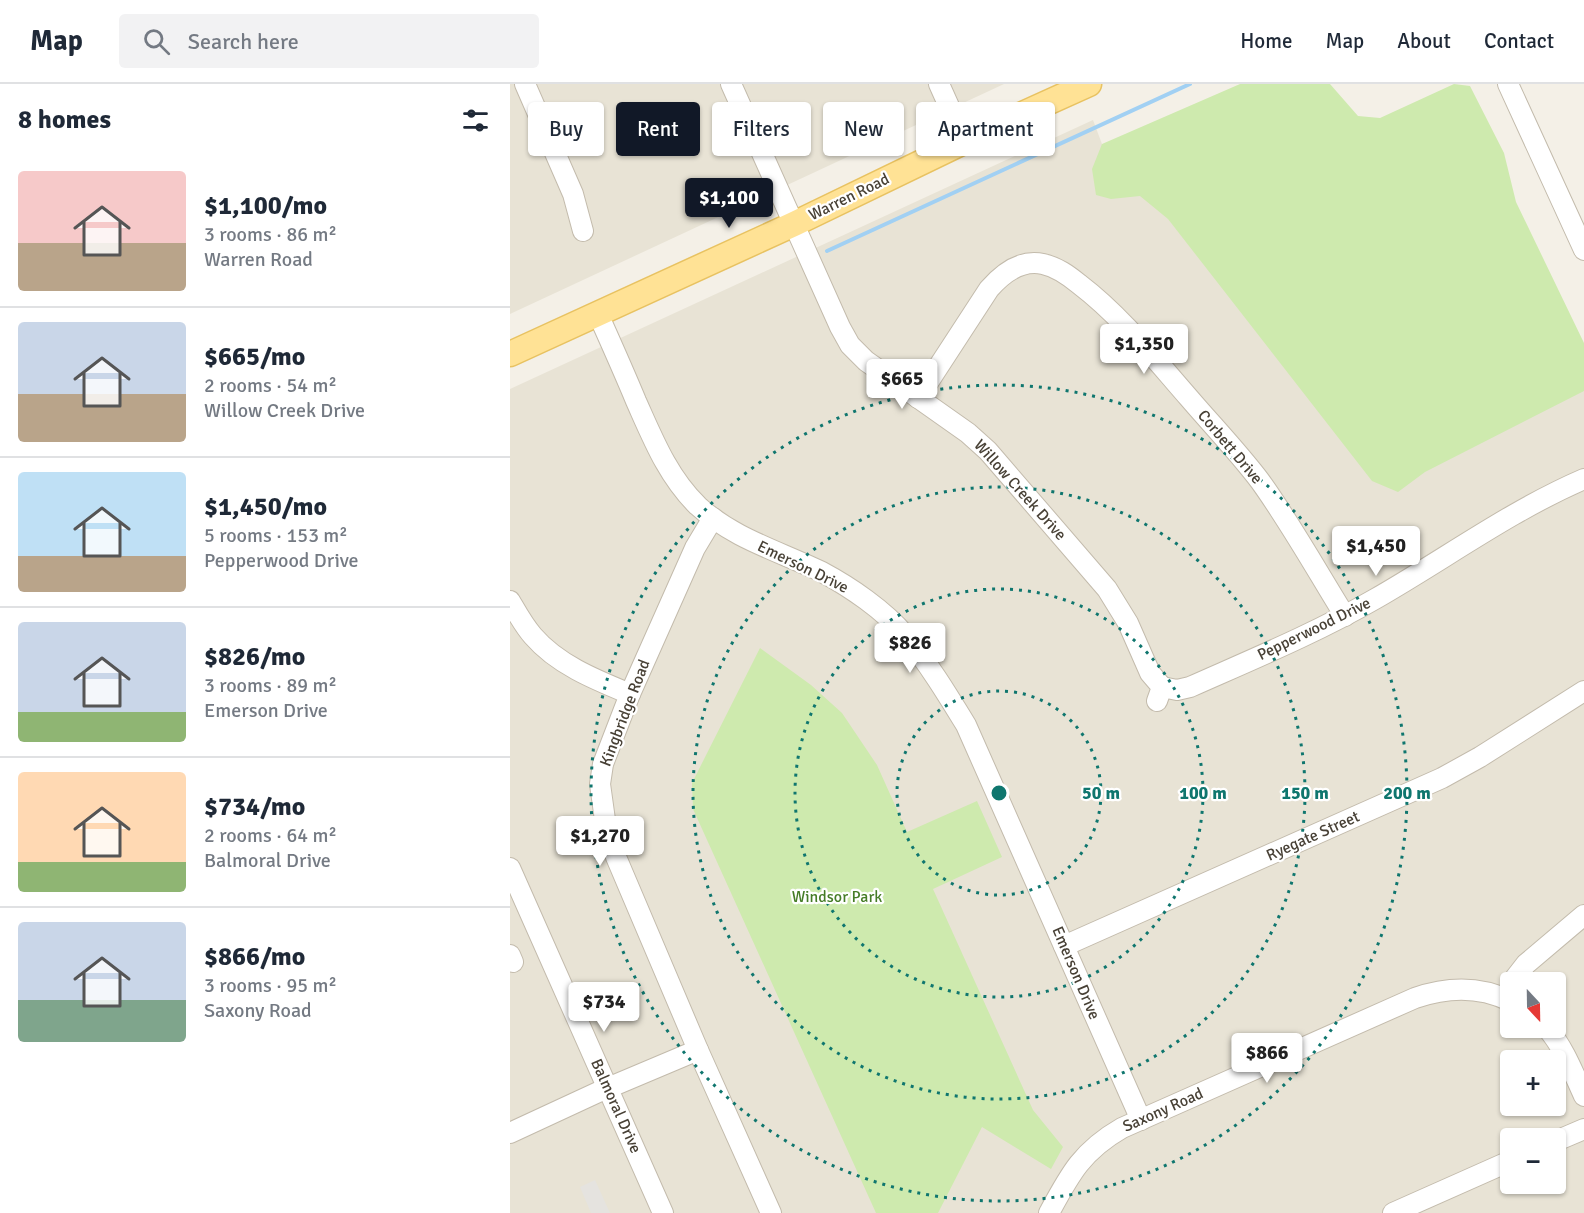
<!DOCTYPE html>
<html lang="en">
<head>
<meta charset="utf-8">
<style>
  body { margin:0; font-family:Signika,sans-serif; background:#f2f2f3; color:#1f2937; height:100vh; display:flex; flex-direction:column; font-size:22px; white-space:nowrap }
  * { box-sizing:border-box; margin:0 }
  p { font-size:20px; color:#747a83 }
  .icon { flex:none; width:33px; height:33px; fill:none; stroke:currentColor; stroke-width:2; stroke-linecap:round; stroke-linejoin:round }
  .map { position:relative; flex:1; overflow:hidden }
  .side { display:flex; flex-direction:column; background:#fff; width:510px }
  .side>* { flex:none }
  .guide { position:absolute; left:18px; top:18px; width:570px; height:54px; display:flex; gap:12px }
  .needle { width:39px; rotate:158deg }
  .fabs { position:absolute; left:990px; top:888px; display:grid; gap:12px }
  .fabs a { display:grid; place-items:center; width:66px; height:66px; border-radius:6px; background:#fff; box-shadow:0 2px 4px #0004; font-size:30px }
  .price { position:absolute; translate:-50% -51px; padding:0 14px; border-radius:6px; background:#fff; color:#222; font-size:20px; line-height:39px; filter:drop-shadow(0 2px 3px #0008) }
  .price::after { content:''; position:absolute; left:50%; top:36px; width:18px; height:14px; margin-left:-9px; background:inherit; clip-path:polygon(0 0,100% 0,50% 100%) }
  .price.selected { background:#111827; color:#fff }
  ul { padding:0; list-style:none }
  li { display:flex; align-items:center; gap:18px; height:150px; padding:0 18px }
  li+li { border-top:2px solid #e0e1e3 }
  li span { display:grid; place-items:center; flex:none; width:168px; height:120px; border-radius:6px; color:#555 }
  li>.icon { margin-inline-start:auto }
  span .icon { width:72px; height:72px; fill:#fffc; stroke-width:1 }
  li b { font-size:26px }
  h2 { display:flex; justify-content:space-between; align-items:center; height:72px; padding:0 18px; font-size:26px }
  .tag { padding:0 21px; border-radius:6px; background:#fff; box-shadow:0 2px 4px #0004; font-size:21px; line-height:54px }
  .tag.selected { background:#111827; color:#fff }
  header { display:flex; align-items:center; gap:36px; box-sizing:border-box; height:84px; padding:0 30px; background:#fff; border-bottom:2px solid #e0e1e3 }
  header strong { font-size:28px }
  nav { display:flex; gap:33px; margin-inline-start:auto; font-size:21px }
  .search { width:420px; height:54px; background:#f2f2f3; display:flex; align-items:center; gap:15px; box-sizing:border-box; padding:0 21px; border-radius:6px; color:#747a83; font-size:22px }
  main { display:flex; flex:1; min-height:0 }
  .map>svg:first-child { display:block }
  .residential { fill:#e8e3d5; fill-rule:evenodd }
  .green { fill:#ceeaae }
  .parking { fill:#e5e3df }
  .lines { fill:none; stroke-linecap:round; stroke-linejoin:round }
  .stream { stroke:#a1d0f3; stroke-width:4 }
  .minor-casing { stroke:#c3bbac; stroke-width:22 }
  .major-casing { stroke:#e8c261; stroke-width:27 }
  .minor { stroke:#fff; stroke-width:20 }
  .major { stroke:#ffe295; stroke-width:24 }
  .ring { fill:none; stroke:#0f766e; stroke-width:3; stroke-dasharray:3 6 }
  .labels { text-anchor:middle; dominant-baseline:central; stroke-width:4.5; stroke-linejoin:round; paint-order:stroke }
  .street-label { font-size:16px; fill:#484136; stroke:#fff }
  .park-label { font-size:16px; fill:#457c26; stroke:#fff }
  .centre { fill:#0f766e; stroke:#fff; stroke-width:3 }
  .ring-label { font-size:18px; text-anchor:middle; font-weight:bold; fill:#0f766e; stroke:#fff; stroke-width:4.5; stroke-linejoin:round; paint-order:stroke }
</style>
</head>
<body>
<header>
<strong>Map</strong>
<div class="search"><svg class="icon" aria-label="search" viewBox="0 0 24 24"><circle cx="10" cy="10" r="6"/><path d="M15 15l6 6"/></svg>Search here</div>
<nav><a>Home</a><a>Map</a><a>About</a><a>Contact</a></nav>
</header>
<main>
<section class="side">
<h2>8 homes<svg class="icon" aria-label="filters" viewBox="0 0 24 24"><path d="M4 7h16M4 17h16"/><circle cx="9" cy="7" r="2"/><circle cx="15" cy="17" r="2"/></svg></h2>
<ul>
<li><span style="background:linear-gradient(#f6c9c9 60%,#b9a48a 0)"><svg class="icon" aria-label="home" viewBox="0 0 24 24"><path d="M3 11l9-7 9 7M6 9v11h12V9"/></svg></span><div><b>$1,100/mo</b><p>3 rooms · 86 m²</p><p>Warren Road</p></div></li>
<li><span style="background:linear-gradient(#c9d6e8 60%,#b9a48a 0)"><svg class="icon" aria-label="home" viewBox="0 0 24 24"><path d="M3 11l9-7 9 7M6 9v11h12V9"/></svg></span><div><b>$665/mo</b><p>2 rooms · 54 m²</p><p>Willow Creek Drive</p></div></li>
<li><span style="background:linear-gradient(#bfe0f5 70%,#b9a48a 0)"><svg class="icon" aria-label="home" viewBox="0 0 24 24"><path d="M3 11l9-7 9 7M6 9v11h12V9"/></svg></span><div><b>$1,450/mo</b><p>5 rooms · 153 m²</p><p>Pepperwood Drive</p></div></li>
<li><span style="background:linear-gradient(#c9d6e8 75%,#8fb573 0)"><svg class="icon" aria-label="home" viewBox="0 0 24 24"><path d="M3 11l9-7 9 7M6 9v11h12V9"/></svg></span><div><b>$826/mo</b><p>3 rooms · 89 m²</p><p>Emerson Drive</p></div></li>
<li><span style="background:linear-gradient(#ffd9b3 75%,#8fb573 0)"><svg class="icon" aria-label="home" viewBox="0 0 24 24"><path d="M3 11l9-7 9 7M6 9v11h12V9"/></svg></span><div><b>$734/mo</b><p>2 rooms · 64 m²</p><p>Balmoral Drive</p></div></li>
<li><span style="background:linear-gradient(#c9d6e8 65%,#7fa58c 0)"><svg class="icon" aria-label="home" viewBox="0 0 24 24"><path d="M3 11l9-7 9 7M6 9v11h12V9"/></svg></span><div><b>$866/mo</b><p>3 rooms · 95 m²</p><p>Saxony Road</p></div></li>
</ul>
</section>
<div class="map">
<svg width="1074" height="1129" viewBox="0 0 1074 1129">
  <rect width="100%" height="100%" fill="#f4f0e7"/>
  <g class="residential">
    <polygon points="0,0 494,0 0,230"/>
    <path d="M 583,36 L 592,60 L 1074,295 L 1074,1129 L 0,1129 L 0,305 ZM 1000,898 L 1046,898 L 1046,944 L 1000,944 ZM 1000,976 L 1046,976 L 1046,1022 L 1000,1022 ZM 1000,1054 L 1046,1054 L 1046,1100 L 1000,1100 Z"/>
  </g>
  <g class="green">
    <polygon points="730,0 820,0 848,32 870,34 944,0 960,2 994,69 1006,118 1074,259 1074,307 915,388 888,408 862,397 658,135 630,112 601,115 586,111 582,85 592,60"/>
    <polygon points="250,564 301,601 332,629 367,681 397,748 467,717 492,773 423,805 523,1026 553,1063 541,1085 472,1043 428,1129 366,1129 183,725 182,699"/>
  </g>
  <polygon class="parking" points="85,1096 100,1129 81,1129 70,1103"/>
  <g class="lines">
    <polyline class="stream" points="317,167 680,0"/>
    <g class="minor-casing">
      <g id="minor">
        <polyline points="15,0 63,110 73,147"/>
        <polyline points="221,0 330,243 340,261 356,277 458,349 478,367 597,505 618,539 640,589 652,603 647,617"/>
        <polyline points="429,0 455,58"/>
        <polyline points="998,0 1074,166"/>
        <path d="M 88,230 C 101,259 114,288 126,317 C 143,355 158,393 188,422 C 224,455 269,467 312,488 C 340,503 374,526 395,551 C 418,579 437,610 456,641 L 631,1036"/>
        <path d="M 408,314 L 479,205 C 493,189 511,175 533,180 C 547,183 558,191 569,200 C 611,232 644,274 679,314 C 703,342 728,368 750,397 C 781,440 807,487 835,532"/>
        <polyline points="203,434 185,464 120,610 93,680 90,700 95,736 106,773 188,966 261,1129"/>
        <path d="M 0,517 C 7,529 14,542 23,552 C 48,581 86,596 120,610"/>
        <path d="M 652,603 L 667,606 L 680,603 C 743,575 806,549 865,515 C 935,475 1000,427 1074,395"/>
        <polyline points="0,784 153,1129"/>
        <polyline points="554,862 932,694 970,673 1074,607"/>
        <polyline points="0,871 3,878"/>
        <polyline points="1002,898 1016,880 1074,831"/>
        <path d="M 1037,944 C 1054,964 1063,988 1074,1012"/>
        <polyline points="105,1001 188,966"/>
        <polyline points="0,1049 97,1004"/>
        <polyline points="1046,1057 1074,1045"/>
        <path d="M 539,1129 C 560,1090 572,1067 612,1044 L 905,914 C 937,903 970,902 1000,917"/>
        <polyline points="883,1129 1000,1077"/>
      </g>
    </g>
    <g class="major-casing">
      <polyline id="major" points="0,270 284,140 497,37 579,0"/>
    </g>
    <use href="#minor" class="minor"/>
    <use href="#major" class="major"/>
  </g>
  <g class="ring">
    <circle cx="489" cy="709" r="102"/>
    <circle cx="489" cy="709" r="204"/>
    <circle cx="489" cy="709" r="306"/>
    <circle cx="489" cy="709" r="408"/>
  </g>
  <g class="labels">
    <g class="street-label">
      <text transform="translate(339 113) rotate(-26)">Warren Road</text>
      <text transform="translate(720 363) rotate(50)">Corbett Drive</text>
      <text transform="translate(510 406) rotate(48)">Willow Creek Drive</text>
      <text transform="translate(293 483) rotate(26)">Emerson Drive</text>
      <text transform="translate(804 545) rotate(-26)">Pepperwood Drive</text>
      <text transform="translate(115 629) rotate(-69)">Kingbridge Road</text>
      <text transform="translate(803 752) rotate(-24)">Ryegate Street</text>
      <text transform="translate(566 889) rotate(67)">Emerson Drive</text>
      <text transform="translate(106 1022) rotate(66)">Balmoral Drive</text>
      <text transform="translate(653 1026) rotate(-24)">Saxony Road</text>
    </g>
    <g class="park-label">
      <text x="327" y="813">Windsor Park</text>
    </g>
  </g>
  <circle cx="489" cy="709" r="9" class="centre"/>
  <g class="ring-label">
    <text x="591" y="715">50 m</text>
    <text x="693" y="715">100 m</text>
    <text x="795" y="715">150 m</text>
    <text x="897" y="715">200 m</text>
  </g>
</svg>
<div class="fabs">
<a><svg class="needle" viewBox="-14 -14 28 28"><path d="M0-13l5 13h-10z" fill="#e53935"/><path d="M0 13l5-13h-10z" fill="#747a83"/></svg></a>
<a>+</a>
<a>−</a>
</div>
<b class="price selected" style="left:219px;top:145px">$1,100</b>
<b class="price" style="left:634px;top:291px">$1,350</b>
<b class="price" style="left:392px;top:326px">$665</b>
<b class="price" style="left:866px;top:493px">$1,450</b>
<b class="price" style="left:400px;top:590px">$826</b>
<b class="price" style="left:90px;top:783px">$1,270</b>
<b class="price" style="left:94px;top:949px">$734</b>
<b class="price" style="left:757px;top:1000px">$866</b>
<div class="guide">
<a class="tag">Buy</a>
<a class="tag selected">Rent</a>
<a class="tag">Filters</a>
<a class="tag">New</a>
<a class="tag">Apartment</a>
</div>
</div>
</main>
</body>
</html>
